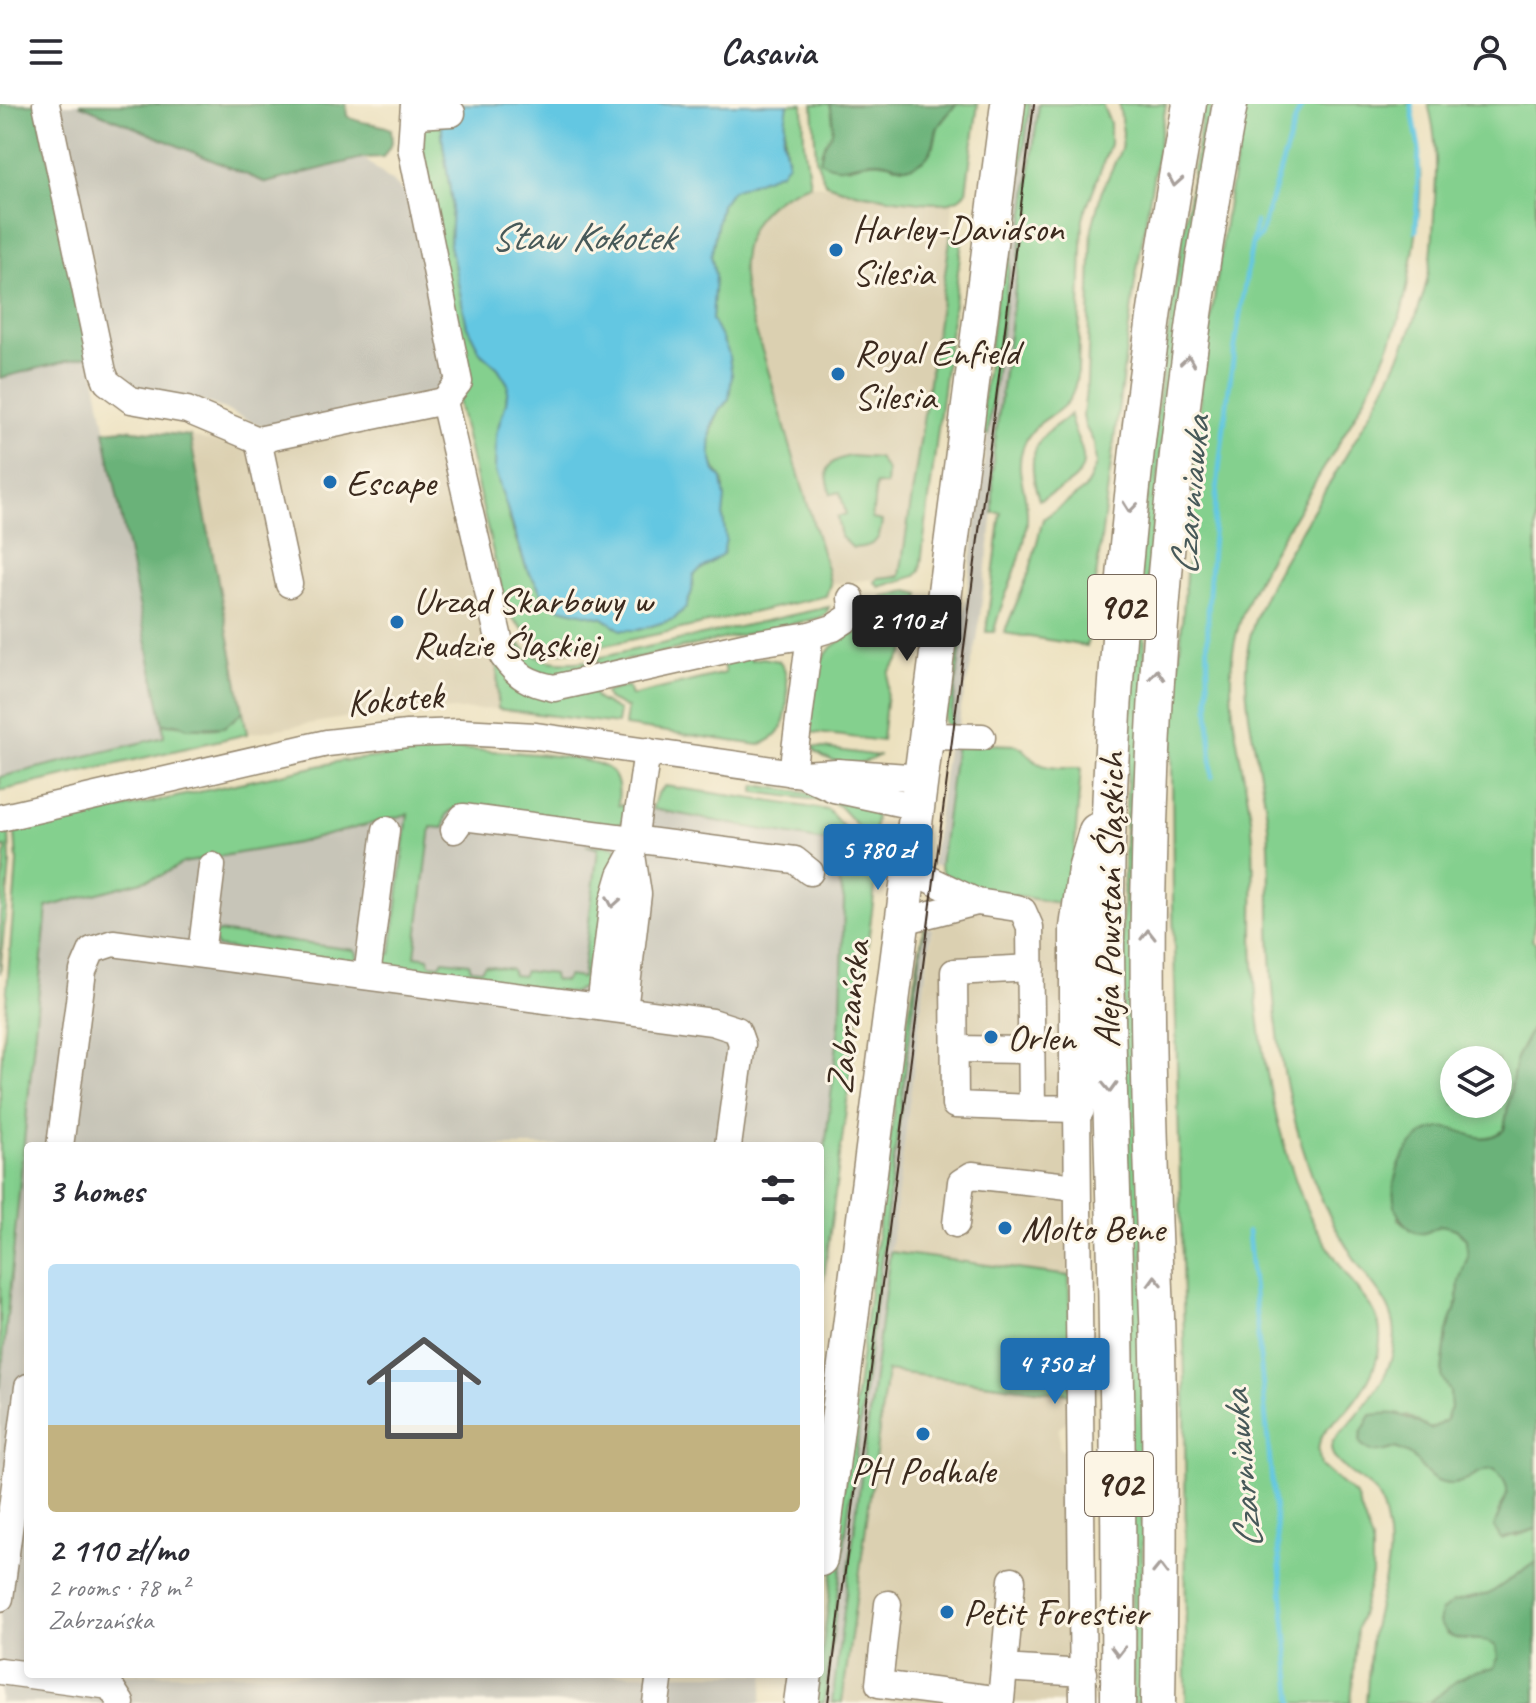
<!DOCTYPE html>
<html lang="en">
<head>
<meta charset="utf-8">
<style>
  body { margin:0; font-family:Caveat,sans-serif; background:#f7f7f7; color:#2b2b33; height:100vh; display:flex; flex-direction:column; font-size:30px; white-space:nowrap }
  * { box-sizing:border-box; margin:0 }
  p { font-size:26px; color:#7c7c81 }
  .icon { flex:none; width:44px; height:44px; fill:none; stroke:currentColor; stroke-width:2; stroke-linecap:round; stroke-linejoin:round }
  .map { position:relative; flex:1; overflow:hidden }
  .side { position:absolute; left:24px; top:1038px; width:800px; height:536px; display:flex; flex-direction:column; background:#fff; border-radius:8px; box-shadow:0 4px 12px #0003 }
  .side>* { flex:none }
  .fabs { position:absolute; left:1440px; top:942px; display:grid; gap:16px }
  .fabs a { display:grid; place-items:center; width:72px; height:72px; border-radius:50%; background:#fff; box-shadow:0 4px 12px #0003; font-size:40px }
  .price { position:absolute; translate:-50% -68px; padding:0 18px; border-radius:8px; background:#1f6fb2; color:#fff; font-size:26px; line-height:52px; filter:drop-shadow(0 2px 4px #0008) }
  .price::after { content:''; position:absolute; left:50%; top:48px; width:24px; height:18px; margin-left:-12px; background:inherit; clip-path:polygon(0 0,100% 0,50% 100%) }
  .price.current { background:#222; color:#fff }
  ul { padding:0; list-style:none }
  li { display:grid; align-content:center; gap:16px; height:424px; padding:0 24px }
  li span { display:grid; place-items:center; height:248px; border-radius:8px; color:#555 }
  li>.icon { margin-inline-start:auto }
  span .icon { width:144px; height:144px; fill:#fffc; stroke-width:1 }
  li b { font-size:34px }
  h2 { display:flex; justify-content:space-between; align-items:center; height:96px; padding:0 24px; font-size:34px }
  header { display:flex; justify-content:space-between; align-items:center; height:104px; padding:0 24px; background:#fff; font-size:36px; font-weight:600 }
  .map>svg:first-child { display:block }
  .built { fill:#dbd0b1 }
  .industrial { fill:#c7c5b8 }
  .green { fill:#84d08e; stroke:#607d56; stroke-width:2; fill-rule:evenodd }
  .forest { fill:#6bb279; stroke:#536e4c; stroke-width:2 }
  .water { fill:#64c7e2; stroke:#507880; stroke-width:2 }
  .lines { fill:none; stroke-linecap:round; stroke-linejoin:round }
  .stream { stroke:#64c7e2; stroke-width:5 }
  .minor-casing { stroke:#94866e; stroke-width:29 }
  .major-casing { stroke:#94866e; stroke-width:37 }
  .minor { stroke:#fff; stroke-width:26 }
  .major { stroke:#fff; stroke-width:34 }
  .tram { stroke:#3b2a1e; stroke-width:2 }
  .oneway { stroke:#a79f9a }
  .poi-dot { fill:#1f6fb2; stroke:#fcf5e5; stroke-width:3 }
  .labels { text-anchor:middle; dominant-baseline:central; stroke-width:6; stroke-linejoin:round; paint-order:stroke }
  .shield { fill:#fcf5e5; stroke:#75675a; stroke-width:2 }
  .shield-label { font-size:36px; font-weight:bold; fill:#3b2a1e }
  .poi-label { font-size:38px; fill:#3b2a1e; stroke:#fcf5e5; text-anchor:start }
  .street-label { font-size:38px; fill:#3b2a1e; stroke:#fcf5e5 }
  .water-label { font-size:40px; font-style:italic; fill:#475959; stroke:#fcf5e5 }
</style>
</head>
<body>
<header><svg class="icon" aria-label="menu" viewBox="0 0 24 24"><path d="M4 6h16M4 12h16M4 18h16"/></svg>Casavia<svg class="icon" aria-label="person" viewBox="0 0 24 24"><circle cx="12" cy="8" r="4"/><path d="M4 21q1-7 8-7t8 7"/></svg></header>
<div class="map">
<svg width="1536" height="1599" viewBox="0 0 1536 1599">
  <rect width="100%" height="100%" fill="#fcf5e5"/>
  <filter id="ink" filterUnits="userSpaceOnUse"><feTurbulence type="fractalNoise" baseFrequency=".0125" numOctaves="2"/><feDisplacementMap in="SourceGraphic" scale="16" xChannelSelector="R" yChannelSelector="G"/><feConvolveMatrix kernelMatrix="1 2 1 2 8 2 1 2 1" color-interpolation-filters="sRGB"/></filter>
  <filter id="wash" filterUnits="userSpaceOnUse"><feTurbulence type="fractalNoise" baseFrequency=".006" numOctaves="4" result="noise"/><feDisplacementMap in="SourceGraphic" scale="32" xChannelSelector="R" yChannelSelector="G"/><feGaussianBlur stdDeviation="1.8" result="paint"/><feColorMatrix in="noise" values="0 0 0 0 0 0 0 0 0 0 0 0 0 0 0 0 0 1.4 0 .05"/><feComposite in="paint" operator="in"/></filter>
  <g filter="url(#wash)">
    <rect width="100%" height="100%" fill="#ece1bf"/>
    <g class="built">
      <polygon points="810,80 916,97 953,97 951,129 900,472 830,480 755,223 742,169 748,132 761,109 777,93"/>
      <polygon points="441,305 497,550 498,605 380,608 247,630 190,332 233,342 264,339"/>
      <polygon points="983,786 1070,801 1069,1172 890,1148 934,816"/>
      <polygon points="887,1267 1071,1290 1070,1314 1059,1324 1059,1344 1071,1350 1073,1549 1064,1557 1064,1579 1073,1588 1073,1599 842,1599"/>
    </g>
    <g class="industrial">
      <polygon points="57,0 79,0 266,79 362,53 413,95 452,283 271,326 212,300 135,282 115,258"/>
      <polygon points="1030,0 1039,0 994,346 993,409 977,536 961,603 940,762 932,761"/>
      <polygon points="91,251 165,632 0,673 0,274"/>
      <polygon points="463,696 599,699 629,702 829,737 844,796 841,904 820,1089 820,1042 28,1042 28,1570 765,1570 761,1599 0,1599 0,1284 47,803 160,772 183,759 297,739"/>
      <polygon points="924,823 932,824 832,1599 824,1599"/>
    </g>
    <g class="green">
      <path d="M 423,0 L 440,0 L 443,40 L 452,99 L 450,141 L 467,222 L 480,248 L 498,264 L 508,280 L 506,299 L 496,330 L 509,416 L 526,463 L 542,489 L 560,504 L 603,514 L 621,526 L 638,526 L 674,515 L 686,503 L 692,487 L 693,471 L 723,450 C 726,436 723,426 723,412 C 722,400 727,387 722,375 C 720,371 717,368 715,365 C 704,340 712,314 729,295 L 719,232 L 712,216 L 715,171 L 711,152 L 721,101 L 731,87 L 788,59 C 784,39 783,20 788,0 L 803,0 L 804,39 L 810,80 C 772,92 746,115 743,157 C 740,187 757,230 766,259 C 786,328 806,396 827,465 L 830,480 L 826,492 L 663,529 L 586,545 L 560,548 L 549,546 L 532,534 L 507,509 L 459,302 L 423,46 Z"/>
      <path d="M 813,0 L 830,0 C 837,24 835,28 821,48 L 848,64 C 864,57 879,55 896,62 L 934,42 L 938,23 L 956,0 L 978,0 L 966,88 C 961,94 958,96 950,98 C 928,102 845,89 825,79 L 816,55 Z"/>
      <polygon points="1021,0 1030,0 988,331 979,330"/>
      <path d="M 1039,0 L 1102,0 L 1110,19 L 1110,40 L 1083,114 L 1078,266 C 1076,276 1075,288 1069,296 C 1054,316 1035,313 1023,343 C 1014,367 1027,386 1027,410 C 1028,452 1002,489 994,528 L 986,528 L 1001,409 L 993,409 L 993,353 Z"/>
      <polygon points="1119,0 1166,0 1135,178 1087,542 1004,529 1029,469 1043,415 1085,385 1096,361 1094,339 1085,322 1083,311 1087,278 1092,124 1101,89 1121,45 1123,29"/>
      <path d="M 1204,0 L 1212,0 C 1182,170 1159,341 1145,514 L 1142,1599 L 1133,1599 L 1122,843 C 1125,707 1130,572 1142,438 C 1156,291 1181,146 1204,0 Z"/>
      <path d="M 1246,0 L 1411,0 C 1423,46 1423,91 1415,138 C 1411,161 1408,186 1401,209 C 1379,281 1334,346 1296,410 C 1269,454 1237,502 1232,556 C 1226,611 1246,668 1252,722 C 1256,768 1251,815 1254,861 C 1258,941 1275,1023 1303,1097 C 1315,1127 1338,1157 1356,1184 C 1365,1196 1376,1206 1379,1221 C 1385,1252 1366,1285 1346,1307 C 1336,1317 1322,1325 1319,1340 C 1317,1347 1320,1355 1321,1362 L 1356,1392 L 1372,1438 L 1372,1471 L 1357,1526 L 1351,1599 L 1186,1599 L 1185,1276 L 1173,802 L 1172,644 L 1201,285 L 1228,98 Z"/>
      <path d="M 1428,0 L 1536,0 L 1536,810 L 1532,836 L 1536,839 L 1536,916 L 1516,954 L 1504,1026 C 1472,1050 1445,1005 1418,1037 C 1414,1042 1408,1047 1406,1052 C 1400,1068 1400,1097 1398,1115 C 1414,1129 1421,1131 1441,1120 L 1456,1125 L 1466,1135 L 1468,1152 L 1459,1177 L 1458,1197 L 1447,1229 L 1443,1258 L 1442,1273 L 1450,1288 L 1451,1304 L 1445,1317 L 1430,1325 L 1407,1311 L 1361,1329 L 1360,1338 C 1372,1350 1379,1350 1394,1344 C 1400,1346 1408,1348 1412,1352 C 1424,1365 1431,1380 1453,1380 C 1468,1379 1474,1366 1494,1364 L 1505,1375 L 1509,1387 L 1498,1409 L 1516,1432 L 1536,1425 L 1536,1458 L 1489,1490 L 1460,1496 L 1446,1530 C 1466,1543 1475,1528 1496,1542 L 1498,1552 L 1494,1564 L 1457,1577 L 1429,1599 L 1366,1599 C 1368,1576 1369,1553 1372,1530 C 1378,1492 1395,1460 1386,1420 C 1384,1410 1381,1396 1375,1388 C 1364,1375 1325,1359 1332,1339 C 1334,1333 1345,1325 1349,1320 C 1373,1293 1400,1260 1394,1221 C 1390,1198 1373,1182 1360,1163 C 1339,1132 1321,1099 1309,1063 C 1286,997 1274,921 1271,851 C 1269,808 1271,765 1268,722 C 1263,664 1241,609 1247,551 C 1252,501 1286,453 1311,410 C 1353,339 1400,268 1424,188 C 1433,158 1433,125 1435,94 C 1437,62 1437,31 1428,0 ZM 1454,956 L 1498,956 L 1498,1000 L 1454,1000 Z"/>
      <polygon points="951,129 962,136 920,467 916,472 879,483 875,478 878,474 900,472"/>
      <path d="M 1070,310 C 1071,325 1079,334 1082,347 C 1090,377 1058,385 1039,396 C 1031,371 1027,344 1050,326 C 1057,320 1064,317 1070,310 Z"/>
      <path d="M 850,352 L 878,354 L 887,367 L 886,381 L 876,380 L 872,415 L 882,417 C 880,438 874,443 853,444 L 841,433 L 837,413 L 846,410 L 840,388 L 831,390 C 825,367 823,358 850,352 Z"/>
      <polygon points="907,487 920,490 904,549 889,568 882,637 809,628 818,561 830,545 859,523 882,494"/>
      <polygon points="829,503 826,510 819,514 599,562 597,554"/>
      <polygon points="954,532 962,533 950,624 944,618"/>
      <path d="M 512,533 C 538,560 553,560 589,557 L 591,565 C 568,569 539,578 522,557 C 515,548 512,544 512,533 Z"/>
      <polygon points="497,550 499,561 592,586 597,595 619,607 617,620 498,605"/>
      <path d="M 749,550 L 751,556 L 763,554 L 779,557 C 791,569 789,612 780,626 C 776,634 767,638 759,641 L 625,622 L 627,604 L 607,595 L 605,588 L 628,582 L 631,592 L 725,569 L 723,559 Z"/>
      <path d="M 243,607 L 247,630 L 0,687 L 0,673 L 164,633 L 163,620 C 182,620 203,628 222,623 C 230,621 237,612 243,607 Z"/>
      <path d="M 956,639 L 1016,641 C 1025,644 1028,651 1035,657 C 1047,666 1066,664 1081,664 L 1070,801 L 982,786 L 943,770 L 940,762 Z"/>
      <path d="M 810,642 L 878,652 C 856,665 828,661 810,642 Z"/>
      <path d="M 457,645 C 486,647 593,650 610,666 C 620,676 619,688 618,701 L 629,702 L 624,717 L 618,721 L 453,705 L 446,711 L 444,724 L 431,723 L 415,852 L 428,854 L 430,860 L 440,861 L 443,856 L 469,859 L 471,865 L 481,866 L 485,861 L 511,865 L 513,871 L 522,872 L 525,867 L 553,870 L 554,876 L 564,877 L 568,872 L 582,874 L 598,745 L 586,741 L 614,742 L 619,748 L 590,880 L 572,889 L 382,862 L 379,858 L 379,849 L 391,850 L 408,710 L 297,739 L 183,759 L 160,772 L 47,803 L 0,1284 L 0,975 L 17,758 L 15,728 L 341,657 Z"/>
      <polygon points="756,681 852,696 871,703 876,713 873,739 839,702 832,698 754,688"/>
      <polygon points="665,682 828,706 878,761 820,1204 820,1089 841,904 844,796 829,738 652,705 657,690"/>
      <polygon points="9,727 10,759 0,870 0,813 6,743 0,744 0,729"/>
      <polygon points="924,822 824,1599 815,1599 900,962"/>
      <polygon points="218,828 354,846 357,849 357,859 217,843 212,833"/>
      <polygon points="890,1148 1069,1172 1071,1290 887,1267 842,1599 832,1599"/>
    </g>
    <g class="forest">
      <polygon points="0,0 37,0 91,251 0,274"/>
      <path d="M 79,0 L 346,0 L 347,12 C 360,21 377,18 391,25 L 392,39 L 383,53 L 362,54 L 266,79 Z"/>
      <path d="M 830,0 L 956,0 C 950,8 941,17 937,25 C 934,36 934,45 926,54 C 923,57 914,62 910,63 C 901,64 893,60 885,58 C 860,52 845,73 820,57 C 824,27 839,40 830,0 Z"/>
      <polygon points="124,325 190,332 243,607 225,623 187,624 179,620 163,620 104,327"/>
      <path d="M 1536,916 L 1536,1425 L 1501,1435 L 1494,1423 C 1502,1397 1519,1387 1494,1365 C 1474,1366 1469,1379 1453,1380 C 1431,1381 1424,1365 1412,1352 C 1408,1348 1400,1346 1395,1344 C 1379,1350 1372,1351 1360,1339 L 1361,1329 L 1371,1311 C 1403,1306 1404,1313 1431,1325 L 1445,1317 L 1451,1304 L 1450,1288 L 1442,1273 L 1443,1258 L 1447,1229 L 1458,1197 L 1459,1177 L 1468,1152 L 1466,1135 L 1456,1125 L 1441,1121 C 1436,1123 1430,1128 1424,1129 C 1418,1130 1412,1127 1408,1123 C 1381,1100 1395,1050 1423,1031 C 1458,1008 1473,1050 1504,1026 L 1516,954 Z"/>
      <path d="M 1536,1458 L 1536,1599 L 1429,1599 L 1456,1577 L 1471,1569 L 1494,1564 L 1498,1552 L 1496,1542 C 1471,1526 1460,1549 1439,1519 L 1441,1508 L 1453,1498 L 1489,1490 Z"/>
    </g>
    <polygon class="water" points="440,0 788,0 783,34 788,59 781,68 731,87 721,101 711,152 715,171 712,216 728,247 732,271 729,295 719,307 711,324 710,349 715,367 722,375 725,394 723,413 726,435 723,450 693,471 692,487 686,503 674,515 638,526 621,526 603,514 560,504 542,489 526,463 495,367 496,330 506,299 508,280 498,264 480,248 467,222 450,141 452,99 443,40"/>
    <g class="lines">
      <g class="stream">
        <polyline points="1411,0 1419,44 1416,127"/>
        <polyline points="1252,140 1260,132 1296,14 1303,0"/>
        <path d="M 1212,673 C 1209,607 1205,540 1210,473 C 1217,354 1234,236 1256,118"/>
        <polyline points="1248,1128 1293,1599"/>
      </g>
    </g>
  </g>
  <g filter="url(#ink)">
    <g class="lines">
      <g class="minor-casing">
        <g id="minor">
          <polyline points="46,0 103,268 107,278 131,296 187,306 258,336 444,297"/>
          <path d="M 414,0 L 411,43 L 459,278 L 444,297 L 503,552 C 518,573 529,579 554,584 L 752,540 L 810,531"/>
          <polyline points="414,11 452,9"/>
          <polyline points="258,336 289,480"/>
          <polyline points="927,632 982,633"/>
          <polyline points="792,669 810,531 833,524 853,511 851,494"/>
          <polyline points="808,673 834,685 918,703"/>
          <polyline points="0,714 327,639 407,630 460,628 536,632 801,670 837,668 922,674"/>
          <polyline points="454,726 463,713 795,756 810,768"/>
          <polyline points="910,766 977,798 1017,804 1023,807 1030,823 1032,1004 1077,1005 1083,1599"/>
          <polyline points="903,817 977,798"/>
          <polyline points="201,850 212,762"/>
          <polyline points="1031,864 954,868 955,1001 1032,1004"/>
          <polyline points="367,872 386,726"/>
          <polyline points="600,903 613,798 621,771 632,751 647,647"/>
          <polyline points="624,906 638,790 632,751"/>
          <polyline points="955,945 1031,946"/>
          <polyline points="60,1042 83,867 92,846 113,839 712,918 737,926 742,940 728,1042"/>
          <polyline points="956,1120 961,1078 972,1071 1077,1083"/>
          <polyline points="1012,1476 1004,1564 1084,1569"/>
          <polyline points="0,1494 28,1283"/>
          <polyline points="888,1500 879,1580 1001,1596 1004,1564"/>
          <polyline points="0,1567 110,1582 121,1599"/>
          <polyline points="656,1599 660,1570"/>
        </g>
      </g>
      <g class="major-casing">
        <g id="major">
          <polyline points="1077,1005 1077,824 1085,765 1096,727"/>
          <polyline points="820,1455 1008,0"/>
          <polyline points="801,1599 805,1570"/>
          <path d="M 1118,1599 C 1119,1454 1118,1309 1115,1164 C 1112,1021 1104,879 1108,737 C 1116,489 1144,243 1189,0"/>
          <path d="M 1158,1599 C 1160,1470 1161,1341 1157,1212 C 1152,1075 1146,938 1148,801 C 1152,532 1180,265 1230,0"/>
        </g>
      </g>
      <use href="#minor" class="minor"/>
      <use href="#major" class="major"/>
      <polyline class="tram" points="828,1599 1034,0"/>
    </g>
    <defs><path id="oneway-chevron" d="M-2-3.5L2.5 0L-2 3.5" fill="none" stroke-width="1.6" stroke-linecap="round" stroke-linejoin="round" transform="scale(2)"/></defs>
    <g class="oneway">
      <use href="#oneway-chevron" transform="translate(1175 77) rotate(100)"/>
      <use href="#oneway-chevron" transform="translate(1188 257) rotate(-82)"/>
      <use href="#oneway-chevron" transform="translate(1130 403) rotate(96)"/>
      <use href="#oneway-chevron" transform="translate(1157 571) rotate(-86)"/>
      <use href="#oneway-chevron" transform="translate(613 798) rotate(100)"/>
      <use href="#oneway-chevron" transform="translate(1148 831) rotate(-90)"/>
      <use href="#oneway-chevron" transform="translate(1110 983) rotate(88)"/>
      <use href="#oneway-chevron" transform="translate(1155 1177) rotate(-92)"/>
      <use href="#oneway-chevron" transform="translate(1160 1465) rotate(-89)"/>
      <use href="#oneway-chevron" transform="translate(1118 1547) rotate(90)"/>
    </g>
  </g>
  <g class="poi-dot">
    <circle cx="836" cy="146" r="8"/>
    <circle cx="838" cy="270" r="8"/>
    <circle cx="330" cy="378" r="8"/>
    <circle cx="397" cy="518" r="8"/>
    <circle cx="991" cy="933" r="8"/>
    <circle cx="1005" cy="1124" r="8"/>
    <circle cx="923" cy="1330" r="8"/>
    <circle cx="947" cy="1508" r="8"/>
  </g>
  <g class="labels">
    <g class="shield">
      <rect x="1088" y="471" width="68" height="64" rx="6"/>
      <rect x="1085" y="1348" width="68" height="64" rx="6"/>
    </g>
    <g class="shield-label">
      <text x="1122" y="503">902</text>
      <text x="1119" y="1380">902</text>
    </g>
    <g class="poi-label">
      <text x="852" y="124">Harley-Davidson<tspan x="852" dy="44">Silesia</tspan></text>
      <text x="854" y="248">Royal Enfield<tspan x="854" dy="44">Silesia</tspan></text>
      <text x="346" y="378">Escape</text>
      <text x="413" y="496">Urząd Skarbowy w<tspan x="413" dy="44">Rudzie Śląskiej</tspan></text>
      <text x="1007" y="933">Orlen</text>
      <text x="1021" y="1124">Molto Bene</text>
      <text x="923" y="1366" text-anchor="middle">PH Podhale</text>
      <text x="963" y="1508">Petit Forestier</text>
    </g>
    <g class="street-label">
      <text transform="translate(395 595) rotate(-5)">Kokotek</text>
      <text transform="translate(1109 796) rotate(-89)">Aleja Powstań Śląskich</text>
      <text transform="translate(848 913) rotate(-83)">Zabrzańska</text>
    </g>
    <g class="water-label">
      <text x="582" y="133">Staw Kokotek</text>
      <text transform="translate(1190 392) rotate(-85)">Czarniawka</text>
      <text transform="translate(1242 1366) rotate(-95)">Czarniawka</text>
    </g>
  </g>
</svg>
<div class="fabs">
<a><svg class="icon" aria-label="layers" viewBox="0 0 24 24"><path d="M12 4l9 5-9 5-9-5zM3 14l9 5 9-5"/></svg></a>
</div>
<b class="price current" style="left:907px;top:559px">2 110 zł</b>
<b class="price" style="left:878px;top:788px">5 780 zł</b>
<b class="price" style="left:1055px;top:1302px">4 750 zł</b>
<section class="side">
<h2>3 homes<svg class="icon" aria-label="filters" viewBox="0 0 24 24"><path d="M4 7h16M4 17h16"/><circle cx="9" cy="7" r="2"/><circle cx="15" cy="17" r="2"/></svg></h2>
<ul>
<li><span style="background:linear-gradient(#bfe0f5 65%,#c2b280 0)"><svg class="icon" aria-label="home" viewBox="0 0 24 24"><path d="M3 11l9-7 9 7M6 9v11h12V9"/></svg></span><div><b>2 110 zł/mo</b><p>2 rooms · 78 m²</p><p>Zabrzańska</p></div></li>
</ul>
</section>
</div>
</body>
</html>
